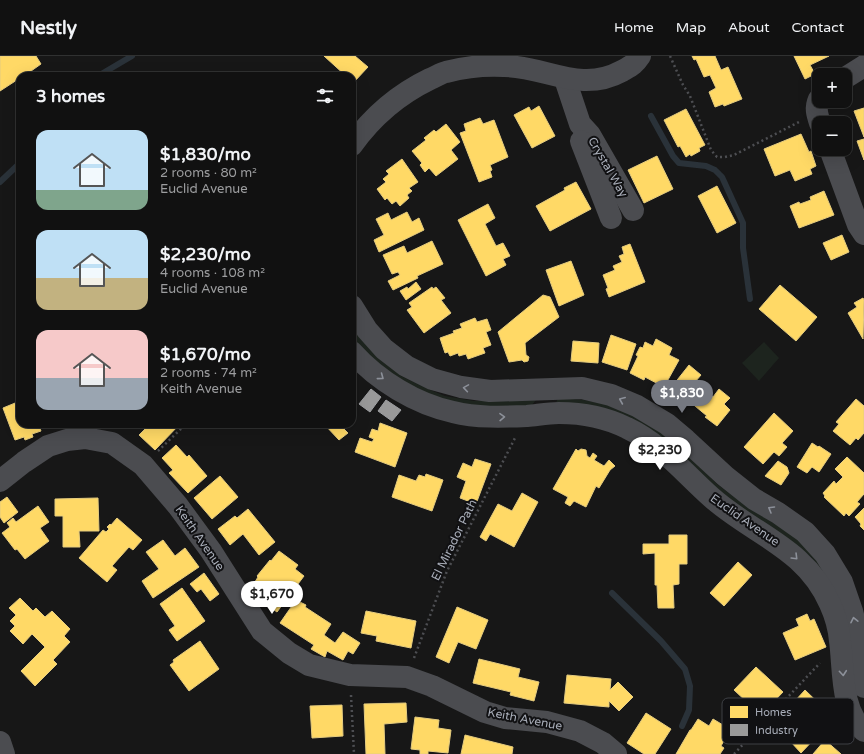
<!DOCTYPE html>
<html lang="en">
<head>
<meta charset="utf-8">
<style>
  body { margin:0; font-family:"Varela Round",sans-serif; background:#1a1a1a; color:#f1f3f6; height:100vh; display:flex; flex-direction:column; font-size:15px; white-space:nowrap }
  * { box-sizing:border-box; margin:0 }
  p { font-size:13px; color:#9c9d9f }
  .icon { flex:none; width:22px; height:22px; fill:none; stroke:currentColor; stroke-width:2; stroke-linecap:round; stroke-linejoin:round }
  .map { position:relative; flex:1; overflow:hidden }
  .panel { position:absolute; left:16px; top:16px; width:340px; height:356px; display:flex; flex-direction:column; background:#111; border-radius:12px; box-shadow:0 4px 16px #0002,0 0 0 1px #303131 }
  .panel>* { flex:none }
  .tools { position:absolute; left:812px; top:12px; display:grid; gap:8px }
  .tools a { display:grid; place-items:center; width:40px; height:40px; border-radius:8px; background:#111; box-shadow:0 4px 16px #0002,0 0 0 1px #303131; font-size:20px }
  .price { position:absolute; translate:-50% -34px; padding:0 9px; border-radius:14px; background:#fff; color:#222; font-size:13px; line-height:26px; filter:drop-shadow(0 1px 2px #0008) }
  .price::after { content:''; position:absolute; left:50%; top:24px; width:12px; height:9px; margin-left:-6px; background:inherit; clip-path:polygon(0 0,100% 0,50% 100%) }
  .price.current { background:#757880; color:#fff }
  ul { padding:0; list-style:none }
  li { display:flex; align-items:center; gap:12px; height:100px; padding:0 20px }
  li span { display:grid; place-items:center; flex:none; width:112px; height:80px; border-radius:12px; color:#555 }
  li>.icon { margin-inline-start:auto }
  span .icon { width:48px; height:48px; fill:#fffc; stroke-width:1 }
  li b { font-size:17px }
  h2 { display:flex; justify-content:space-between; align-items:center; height:48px; padding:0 20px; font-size:17px }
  header { display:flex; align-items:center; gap:24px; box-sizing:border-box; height:56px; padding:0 20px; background:#111; border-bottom:1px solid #303131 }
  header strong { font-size:19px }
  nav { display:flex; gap:22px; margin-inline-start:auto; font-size:14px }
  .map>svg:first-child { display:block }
  .green { fill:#1d241e }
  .homes { fill:#ffd966; stroke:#e5cc7f }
  .industry { fill:#999; stroke:#9e9fa2 }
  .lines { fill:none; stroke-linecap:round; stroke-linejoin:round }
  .stream { stroke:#2a3239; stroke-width:6 }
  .path { stroke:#4d4e52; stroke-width:2.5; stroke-dasharray:2 3; stroke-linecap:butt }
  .minor { stroke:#4b4c50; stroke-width:22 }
  .oneway { stroke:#8c9099 }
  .labels { text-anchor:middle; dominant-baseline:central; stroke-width:4; stroke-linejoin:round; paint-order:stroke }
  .street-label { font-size:12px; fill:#a8adb8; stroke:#111113 }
  .key { fill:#111113; stroke:#3e4045; stroke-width:1 }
  .key-label { font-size:11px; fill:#a8adb8 }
</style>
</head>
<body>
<header>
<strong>Nestly</strong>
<nav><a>Home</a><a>Map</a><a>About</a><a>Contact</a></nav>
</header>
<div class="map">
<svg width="864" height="698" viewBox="0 0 864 698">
  <rect width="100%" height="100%" fill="#171717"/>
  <g class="green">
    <polygon points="352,270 401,320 428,333 445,340 474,345 536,344 531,350 493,352 444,345 398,324 360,292 352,280"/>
    <polygon points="764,286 779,302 759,325 742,307"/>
    <polygon points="558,342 584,344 609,349 650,367 686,396 717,428 746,450 799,483 825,513 822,514 811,501 782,480 719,437 669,390 556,347"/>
  </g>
  <g class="homes">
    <polygon points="0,0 36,0 41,8 24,20 20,20 20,22 0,35"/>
    <polygon points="324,0 355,0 368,11 354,26 352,25 352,20 346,20"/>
    <polygon points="692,0 715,0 721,14 728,11 742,43 724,50 723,48 715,51 709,36 716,32 710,19 704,21 696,3 694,4"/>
    <polygon points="794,0 829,0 810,9 815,18 805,23"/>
    <polygon points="539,50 555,80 532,92 514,59 529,51 531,55"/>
    <polygon points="864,52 864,81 854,55"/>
    <polygon points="686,53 705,89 699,92 700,95 691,100 690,98 686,101 680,90 678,91 664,64"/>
    <polygon points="480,62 483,68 494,64 508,101 490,109 492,114 490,115 492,121 479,126 460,77 466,75 464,68"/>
    <polygon points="446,68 460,86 451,94 458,103 436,120 429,112 425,116 420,109 422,107 412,95 426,84 424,82 434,74 436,76"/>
    <polygon points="801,78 809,96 811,95 816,110 810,113 812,118 795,125 790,114 775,120 764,93"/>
    <polygon points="864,83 864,104 857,85"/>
    <polygon points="657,100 673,133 644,147 628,114"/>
    <polygon points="402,103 418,126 409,132 412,135 407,139 409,142 400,150 396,145 392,148 387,142 385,144 377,133 386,126 383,123 389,118 386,115"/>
    <polygon points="576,126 591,153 550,175 536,150 565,134 564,132"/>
    <polygon points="717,130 736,167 717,177 698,140"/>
    <polygon points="824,135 834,159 799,172 790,150 799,146 800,148 811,144 810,141"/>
    <polygon points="488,148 495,162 485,168 496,190 503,187 510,200 503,203 506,209 486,220 458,164"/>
    <polygon points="407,156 412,166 419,162 424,174 379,196 374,184 384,179 376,163 388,157 391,164"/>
    <polygon points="842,179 849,196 831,204 823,187"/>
    <polygon points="432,185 443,208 417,220 418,222 393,234 388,225 400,219 398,216 392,218 383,199 404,190 407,197"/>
    <polygon points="630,188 645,226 609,241 606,233 608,232 603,219 615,214 613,210 622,206 619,200 624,198 622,191"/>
    <polygon points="571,205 584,239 559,250 546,214"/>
    <polygon points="416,226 421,233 406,244 400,235 407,231 408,233"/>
    <polygon points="780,229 817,261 796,285 759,253"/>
    <polygon points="432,231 433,233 436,231 445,242 441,244 451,257 424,277 407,254 412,251 409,247"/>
    <polygon points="543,239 550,241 559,261 525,287 526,299 529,301 528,305 524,306 522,304 509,306 498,276"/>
    <polygon points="863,242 864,244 863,283 848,257 857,251 854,247"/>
    <polygon points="475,262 477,266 487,263 491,274 486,276 491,289 483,292 485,297 468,303 466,298 459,300 458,297 450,300 448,296 445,297 440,282 454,277 453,275 462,272 460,268"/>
    <polygon points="611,279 636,288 627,314 602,306"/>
    <polygon points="656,283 672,292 669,299 679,304 664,331 645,321 644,324 630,317 638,300 636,299 640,291 643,292 645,286 653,290"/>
    <polygon points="573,285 599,287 598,307 571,305"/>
    <polygon points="689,309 701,319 695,326 713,341 719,333 730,342 724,348 730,354 717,370 705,361 707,360 683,340 681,344 668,334 673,327 674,328"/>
    <polygon points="856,343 864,350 864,377 858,384 856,382 850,389 833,375 839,368 836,366"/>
    <polygon points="20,345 20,368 38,368 41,375 32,378 33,381 25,384 24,381 15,384 3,352"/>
    <polygon points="774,357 793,375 782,387 787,391 779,400 774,396 763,408 744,391"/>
    <polygon points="380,367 407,377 395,411 355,396 360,382 372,386 374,383 369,381 372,373 378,375"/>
    <polygon points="148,368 180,368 155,394 139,379 149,369"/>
    <polygon points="324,368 349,368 344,373 348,377 339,384"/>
    <polygon points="812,387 818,391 819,390 831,398 819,416 812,411 807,417 797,411"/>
    <polygon points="176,389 187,401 189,399 207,420 188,437 169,417 173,414 162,402"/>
    <polygon points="576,393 578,395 581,393 586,394 587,400 590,402 593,397 597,400 594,404 604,410 609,404 615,410 610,414 599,432 596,430 586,451 574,445 570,450 565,447 568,441 553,433"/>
    <polygon points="847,401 864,417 864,438 857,446 860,448 849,460 846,457 844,460 824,441 825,440 823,437 834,425 836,428 843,421 835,413"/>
    <polygon points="475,403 491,408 476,448 460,442 466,425 457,421 463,407 472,411"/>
    <polygon points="778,405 787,411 789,417 781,429 765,420"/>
    <polygon points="426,418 443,424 432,455 392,441 399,419 416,425 419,419 425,421"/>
    <polygon points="220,420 238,441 212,463 194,442"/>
    <polygon points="522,437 538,446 514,491 490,478 486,485 480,481 498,448 512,455"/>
    <polygon points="7,441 18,456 4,467 0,461 0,446"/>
    <polygon points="98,442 99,475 79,475 80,491 63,491 63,460 55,460 55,443"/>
    <polygon points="38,450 49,466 40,472 49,485 25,503 17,493 15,494 2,477 10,471 7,467 13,462 16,466"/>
    <polygon points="864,452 864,474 860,470 861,468 855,461"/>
    <polygon points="248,453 275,486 259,499 243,478 230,489 218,473 235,460 237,462"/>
    <polygon points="117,462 142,484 133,494 129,491 112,510 117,514 107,526 79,502 103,474 106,476 109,473 107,471 110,468 111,469"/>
    <polygon points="669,479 687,479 687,508 679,508 679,528 673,529 674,552 658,552 657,529 655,529 655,497 643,498 643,488 669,488"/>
    <polygon points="163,484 175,500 185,492 199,511 153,542 142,525 159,513 146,496"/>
    <polygon points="279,495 298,509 295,513 304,520 277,556 265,548 276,534 267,527 261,536 253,529 258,521 257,520 270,504 271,505"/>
    <polygon points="738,506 752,519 724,550 710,537"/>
    <polygon points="204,517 219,538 210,545 201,533 197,536 190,528"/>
    <polygon points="182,532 205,565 177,585 169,574 175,570 160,548"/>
    <polygon points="20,542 33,555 36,552 45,561 52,555 70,573 64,580 70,586 53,604 57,608 35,630 21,615 45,591 32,578 23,588 10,575 15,570 10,565 16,559 9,552"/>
    <polygon points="296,544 306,549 305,551 331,568 324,579 335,587 343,576 360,587 353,598 348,595 343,604 327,595 325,601 311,593 314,589 280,567"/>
    <polygon points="457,551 488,564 476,593 458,586 449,607 436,601"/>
    <polygon points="366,555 416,565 411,592 376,585 377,580 361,577"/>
    <polygon points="807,558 810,565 814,563 826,591 795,604 783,577 799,570 796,563"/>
    <polygon points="200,585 219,613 189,635 170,609 174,606 173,604"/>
    <polygon points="479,603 520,613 518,621 539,626 534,645 510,639 511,636 473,627"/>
    <polygon points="756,611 783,636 761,659 734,634"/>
    <polygon points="567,619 611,623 610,634 618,626 633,641 619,655 609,645 609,651 564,647"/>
    <polygon points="805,634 834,662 801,697 790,685 800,674 783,658"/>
    <polygon points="406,647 407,666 384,668 385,698 366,698 364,648"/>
    <polygon points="342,649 343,680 312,682 310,650"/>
    <polygon points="646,657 671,673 655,698 644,698 627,687"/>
    <polygon points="415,661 439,664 438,672 451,674 448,697 428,695 428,698 420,698 420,694 411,693"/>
    <polygon points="698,663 709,670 713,663 728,672 723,680 726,681 721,690 724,692 720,698 676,698 690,674 691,674"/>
    <polygon points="465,679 513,691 512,698 461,698"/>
    <polygon points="825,684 841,698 813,698"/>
  </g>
  <g class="industry">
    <polygon points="371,333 381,341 370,356 359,348"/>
    <polygon points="386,344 401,354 392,365 378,355"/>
  </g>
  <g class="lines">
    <g class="stream">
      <polyline points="98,20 132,0"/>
      <polyline points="651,60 673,100 679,107 706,110 715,114 722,121 743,167 743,192 750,243"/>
      <polyline points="0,126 20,107"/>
      <polyline points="612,537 661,585 685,613 690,630 689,654 682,670"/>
    </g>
    <g class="path">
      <polyline points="670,0 683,29 690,40 711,94 717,101 725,101 734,99 799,66"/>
      <polyline points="158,395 186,368"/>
      <polyline points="414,602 447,515 515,382"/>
      <polyline points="351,639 354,698"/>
      <polyline points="734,698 820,607"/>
    </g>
    <g class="minor">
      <polyline points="845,22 864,10"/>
      <polyline points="565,23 580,68 590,79 633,154"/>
      <path d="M 819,43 C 815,52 817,58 820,67"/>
      <polyline points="581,85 611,162"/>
      <path d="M 352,89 C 372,61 399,38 430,23 C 435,21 441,17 446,16 C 465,11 485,9 504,10 C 545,10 580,38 622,15 C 631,10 634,9 640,0"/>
      <polyline points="830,93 858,169 864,178"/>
      <polyline points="352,250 367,274 384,293 406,310 432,323 461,331 490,335 582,332 611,339 637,350 667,368 686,384 725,420 754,443 778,457 805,476 825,498 842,526 852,555 859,583 864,631"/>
      <path d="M 352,296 C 378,325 416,348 453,356 C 477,362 503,361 527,360 C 538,359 548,357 559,357 C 582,357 607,362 627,372 C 661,388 684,417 711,441 C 752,478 806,492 830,548 C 835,559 839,573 840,585 C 844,614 840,653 864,675"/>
      <polyline points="0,425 24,406 48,390 67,384 85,382 112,387 143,409 178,450 211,495 262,575 289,597 309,609 350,619 407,621 432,630 485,656 505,662 547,666 580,675 603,687 616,698"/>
      <polyline points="0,686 4,698"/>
    </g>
  </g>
  <defs><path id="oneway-chevron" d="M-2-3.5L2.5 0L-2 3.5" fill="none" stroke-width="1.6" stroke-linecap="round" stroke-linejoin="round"/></defs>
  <g class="oneway">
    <use href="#oneway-chevron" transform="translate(381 321) rotate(37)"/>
    <use href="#oneway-chevron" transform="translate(466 332) rotate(-171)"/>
    <use href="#oneway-chevron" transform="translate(622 344) rotate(-157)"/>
    <use href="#oneway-chevron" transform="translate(502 361) rotate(-1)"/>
    <use href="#oneway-chevron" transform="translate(771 453) rotate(-150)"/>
    <use href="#oneway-chevron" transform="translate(795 501) rotate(45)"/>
    <use href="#oneway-chevron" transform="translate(854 564) rotate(-102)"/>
    <use href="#oneway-chevron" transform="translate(843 617) rotate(85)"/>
  </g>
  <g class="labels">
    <g class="street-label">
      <text transform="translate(608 111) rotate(60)">Crystal Way</text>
      <text transform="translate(745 464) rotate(35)">Euclid Avenue</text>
      <text transform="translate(200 482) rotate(55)">Keith Avenue</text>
      <text transform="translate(454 484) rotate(-64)">El Mirador Path</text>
      <text transform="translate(525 663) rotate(11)">Keith Avenue</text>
    </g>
  </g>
  <rect x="722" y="642" width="132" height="46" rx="6" class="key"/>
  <rect x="730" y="650" width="18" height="12" fill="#ffd966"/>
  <rect x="730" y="668" width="18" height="12" fill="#999"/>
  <g class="key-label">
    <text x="755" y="660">Homes</text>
    <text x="755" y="678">Industry</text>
  </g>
</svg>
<div class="tools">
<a>+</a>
<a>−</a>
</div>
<b class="price current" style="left:682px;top:358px">$1,830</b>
<b class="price" style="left:660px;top:415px">$2,230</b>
<b class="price" style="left:272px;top:559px">$1,670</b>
<section class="panel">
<h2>3 homes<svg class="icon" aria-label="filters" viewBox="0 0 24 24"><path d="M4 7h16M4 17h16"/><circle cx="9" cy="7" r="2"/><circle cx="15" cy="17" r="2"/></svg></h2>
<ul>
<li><span style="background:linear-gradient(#bfe0f5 75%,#7fa58c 0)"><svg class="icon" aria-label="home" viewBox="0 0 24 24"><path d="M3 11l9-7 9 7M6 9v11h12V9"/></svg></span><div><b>$1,830/mo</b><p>2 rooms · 80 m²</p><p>Euclid Avenue</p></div></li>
<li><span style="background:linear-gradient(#bfe0f5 60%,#c2b280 0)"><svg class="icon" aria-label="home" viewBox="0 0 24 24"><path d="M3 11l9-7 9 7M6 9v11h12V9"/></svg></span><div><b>$2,230/mo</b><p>4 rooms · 108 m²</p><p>Euclid Avenue</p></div></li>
<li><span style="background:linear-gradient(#f6c9c9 60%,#9aa5b1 0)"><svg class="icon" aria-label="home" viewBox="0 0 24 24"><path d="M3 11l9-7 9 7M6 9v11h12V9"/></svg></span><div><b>$1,670/mo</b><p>2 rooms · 74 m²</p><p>Keith Avenue</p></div></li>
</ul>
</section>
</div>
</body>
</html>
